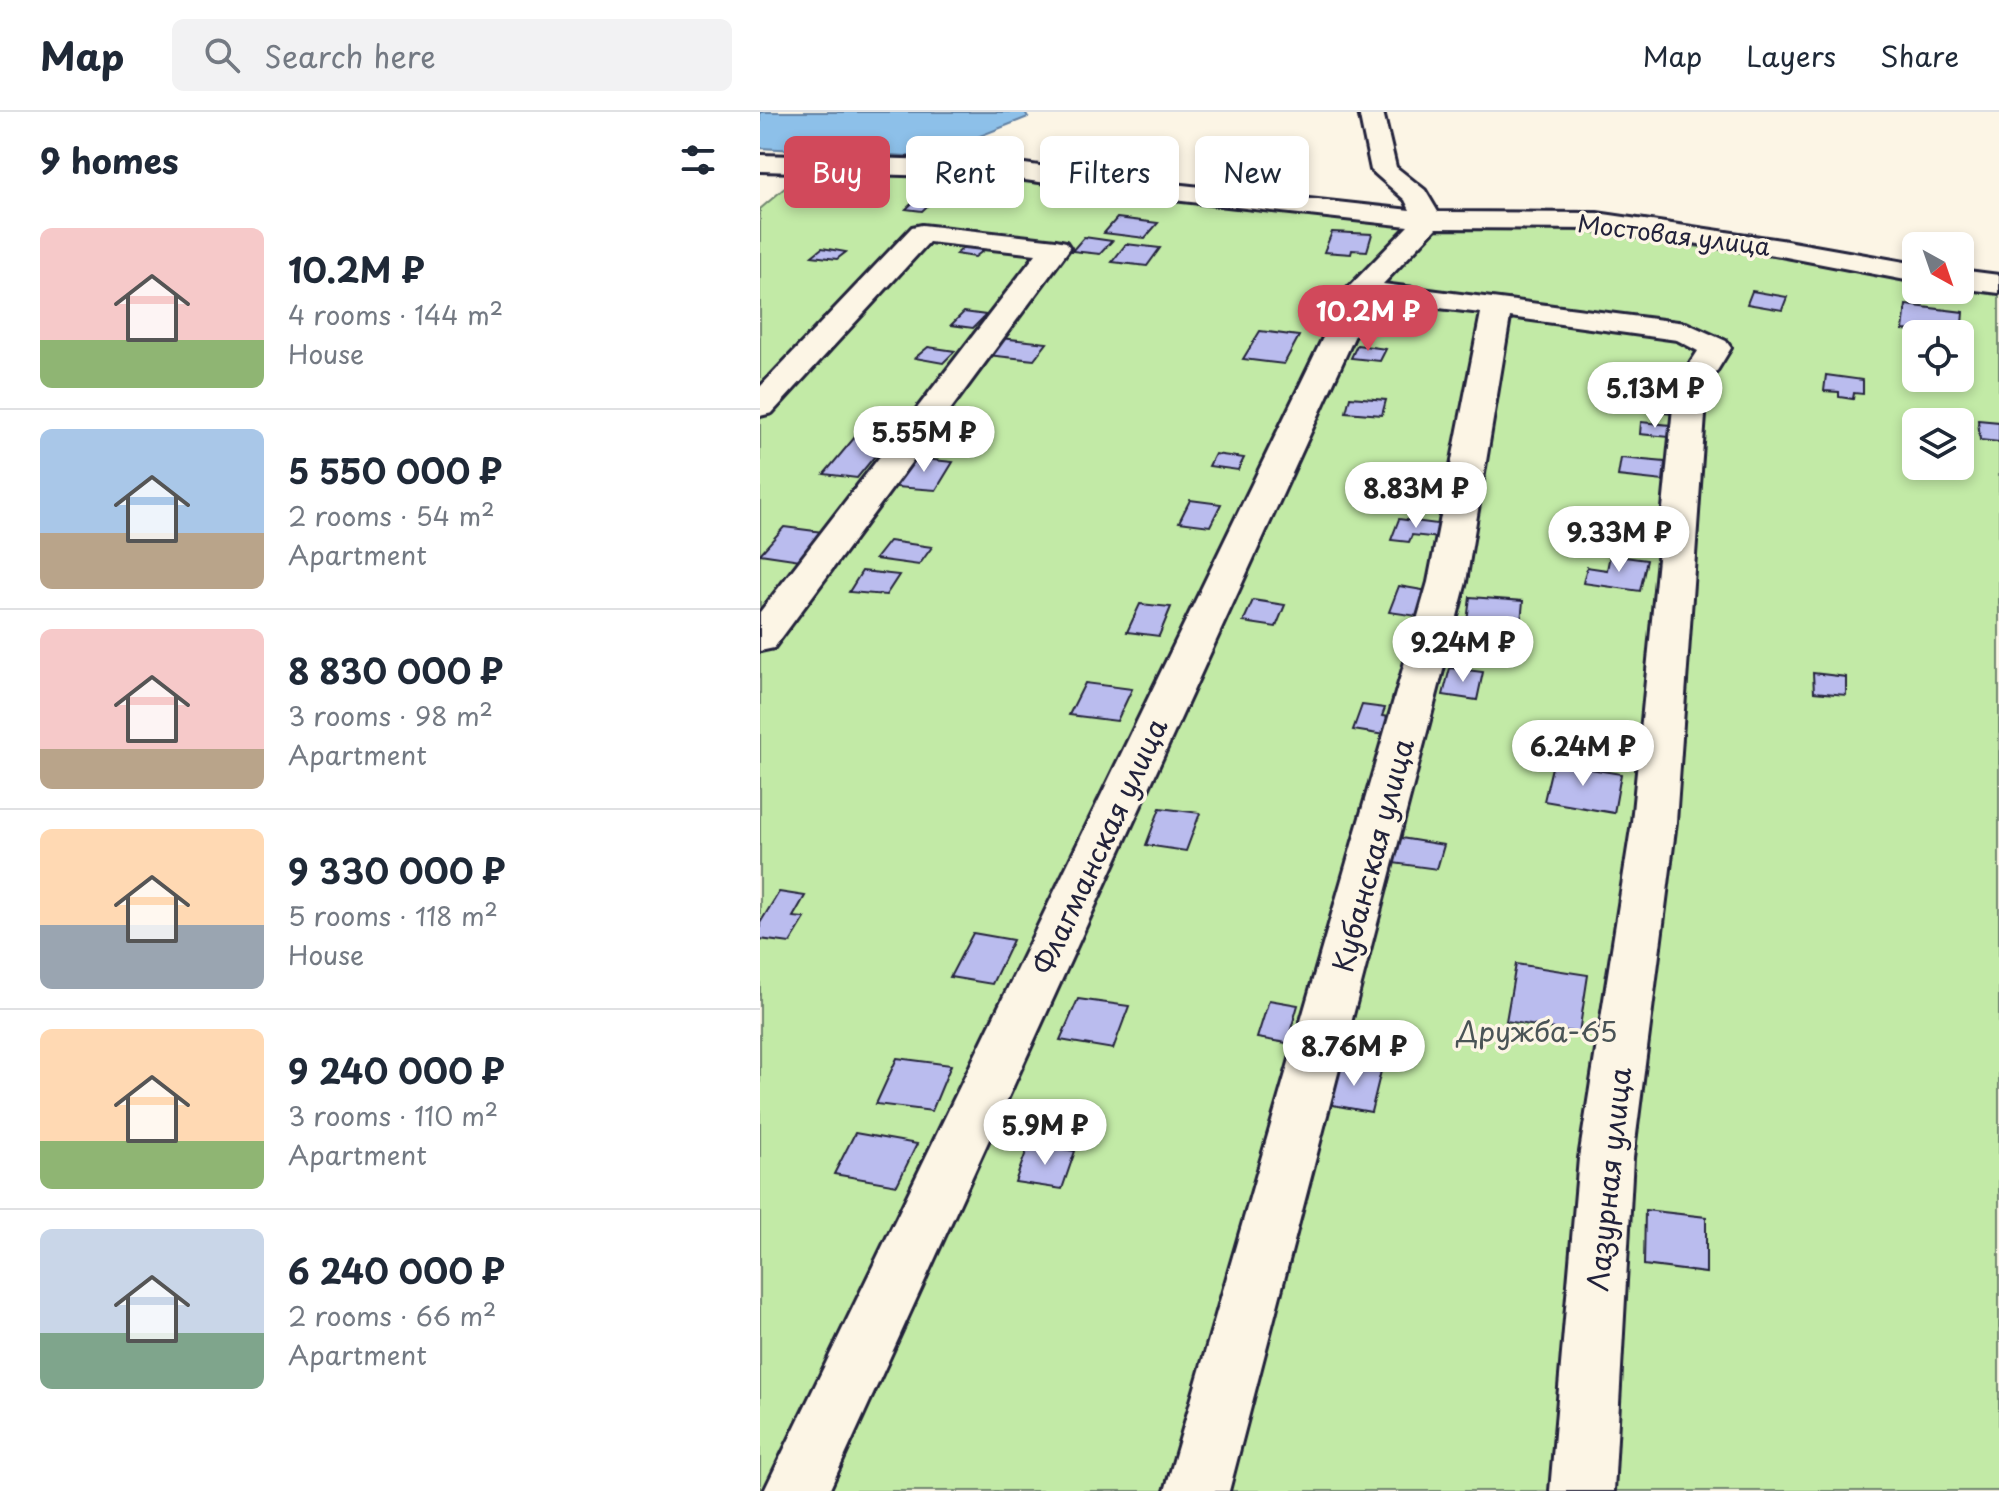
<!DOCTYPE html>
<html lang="en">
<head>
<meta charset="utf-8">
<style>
  body { margin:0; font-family:"Playpen Sans",sans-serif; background:#f2f2f3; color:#1f2937; height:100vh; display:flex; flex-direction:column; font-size:30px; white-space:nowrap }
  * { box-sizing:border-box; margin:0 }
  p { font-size:26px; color:#747a83 }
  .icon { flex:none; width:44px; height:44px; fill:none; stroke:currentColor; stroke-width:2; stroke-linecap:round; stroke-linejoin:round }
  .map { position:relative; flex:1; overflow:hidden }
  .details { display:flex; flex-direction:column; background:#fff; width:760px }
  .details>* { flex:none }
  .banner { position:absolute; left:24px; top:24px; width:760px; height:72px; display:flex; gap:16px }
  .needle { width:52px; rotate:140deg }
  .tools { position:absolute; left:1142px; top:120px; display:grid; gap:16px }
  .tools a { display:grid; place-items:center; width:72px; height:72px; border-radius:12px; background:#fff; box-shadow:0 4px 12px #0003; font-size:40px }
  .price { position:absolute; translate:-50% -68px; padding:0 18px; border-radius:28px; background:#fff; color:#222; font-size:26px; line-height:52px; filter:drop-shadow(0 2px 4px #0008) }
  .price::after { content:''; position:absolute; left:50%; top:48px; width:24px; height:18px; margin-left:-12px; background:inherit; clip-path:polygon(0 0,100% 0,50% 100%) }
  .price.current { background:#d1495b; color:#fff }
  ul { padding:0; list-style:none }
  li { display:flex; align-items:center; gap:24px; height:200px; padding:0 40px }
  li+li { border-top:2px solid #e0e1e3 }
  li span { display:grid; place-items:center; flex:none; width:224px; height:160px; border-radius:12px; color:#555 }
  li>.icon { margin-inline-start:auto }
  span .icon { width:96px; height:96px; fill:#fffc; stroke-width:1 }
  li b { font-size:34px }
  h2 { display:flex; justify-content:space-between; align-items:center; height:96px; padding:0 40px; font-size:34px }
  .chip { padding:0 28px; border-radius:12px; background:#fff; box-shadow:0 4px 12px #0003; font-size:28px; line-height:72px }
  .chip.current { background:#d1495b; color:#fff }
  header { display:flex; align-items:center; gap:48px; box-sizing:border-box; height:112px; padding:0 40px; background:#fff; border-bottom:2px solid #e0e1e3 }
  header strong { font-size:38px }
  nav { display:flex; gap:44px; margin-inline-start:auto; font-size:28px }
  .search { width:560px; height:72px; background:#f2f2f3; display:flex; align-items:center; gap:20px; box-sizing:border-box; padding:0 28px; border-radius:12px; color:#747a83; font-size:30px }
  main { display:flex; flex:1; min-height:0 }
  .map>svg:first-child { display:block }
  .green { fill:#c2eaa6; stroke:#728670; stroke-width:2; fill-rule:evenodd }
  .water { fill:#8dc0e9; stroke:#6281a3; stroke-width:2 }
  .building { fill:#babcee; stroke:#22223b; stroke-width:2 }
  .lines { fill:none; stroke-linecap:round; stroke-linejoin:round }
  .minor-casing { stroke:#22223b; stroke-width:6 }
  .minor { fill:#fcf5e5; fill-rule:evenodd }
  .labels { text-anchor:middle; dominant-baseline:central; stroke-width:7; stroke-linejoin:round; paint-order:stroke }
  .far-street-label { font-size:24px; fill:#22223b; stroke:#fcf5e5 }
  .street-label { font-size:28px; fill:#22223b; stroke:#fcf5e5 }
  .park-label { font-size:28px; fill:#4a5456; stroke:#fcf5e5 }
</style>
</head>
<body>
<header>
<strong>Map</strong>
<div class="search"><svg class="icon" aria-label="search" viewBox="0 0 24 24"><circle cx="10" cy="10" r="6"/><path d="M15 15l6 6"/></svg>Search here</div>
<nav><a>Map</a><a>Layers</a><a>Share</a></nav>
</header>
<main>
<section class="details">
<h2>9 homes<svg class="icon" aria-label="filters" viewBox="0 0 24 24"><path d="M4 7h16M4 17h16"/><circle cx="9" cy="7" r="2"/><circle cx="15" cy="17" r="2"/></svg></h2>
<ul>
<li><span style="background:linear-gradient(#f6c9c9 70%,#8fb573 0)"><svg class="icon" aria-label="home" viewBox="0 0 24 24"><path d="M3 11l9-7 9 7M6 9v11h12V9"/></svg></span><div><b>10.2M ₽</b><p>4 rooms · 144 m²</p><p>House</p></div></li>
<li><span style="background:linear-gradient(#a9c7e8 65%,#b9a48a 0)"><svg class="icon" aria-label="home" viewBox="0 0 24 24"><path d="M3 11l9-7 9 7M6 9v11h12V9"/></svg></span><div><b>5 550 000 ₽</b><p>2 rooms · 54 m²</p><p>Apartment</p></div></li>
<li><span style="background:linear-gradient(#f6c9c9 75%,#b9a48a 0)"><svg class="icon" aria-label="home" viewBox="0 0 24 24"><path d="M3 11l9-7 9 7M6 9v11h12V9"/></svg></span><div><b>8 830 000 ₽</b><p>3 rooms · 98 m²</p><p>Apartment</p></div></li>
<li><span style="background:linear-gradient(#ffd9b3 60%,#9aa5b1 0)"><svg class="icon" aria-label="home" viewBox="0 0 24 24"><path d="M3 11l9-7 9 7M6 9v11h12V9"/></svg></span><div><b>9 330 000 ₽</b><p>5 rooms · 118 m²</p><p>House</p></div></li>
<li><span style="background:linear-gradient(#ffd9b3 70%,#8fb573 0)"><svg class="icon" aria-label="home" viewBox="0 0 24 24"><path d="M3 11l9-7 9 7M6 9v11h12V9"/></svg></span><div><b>9 240 000 ₽</b><p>3 rooms · 110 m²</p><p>Apartment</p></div></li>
<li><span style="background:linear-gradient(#c9d6e8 65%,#7fa58c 0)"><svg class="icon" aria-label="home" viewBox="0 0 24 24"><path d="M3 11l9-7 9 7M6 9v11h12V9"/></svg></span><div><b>6 240 000 ₽</b><p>2 rooms · 66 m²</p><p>Apartment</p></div></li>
</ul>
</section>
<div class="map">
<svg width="1239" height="1379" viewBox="0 0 1239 1379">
  <rect width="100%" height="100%" fill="#fcf5e5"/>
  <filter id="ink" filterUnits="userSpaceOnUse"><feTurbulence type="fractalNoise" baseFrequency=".0125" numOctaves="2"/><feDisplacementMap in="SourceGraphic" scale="16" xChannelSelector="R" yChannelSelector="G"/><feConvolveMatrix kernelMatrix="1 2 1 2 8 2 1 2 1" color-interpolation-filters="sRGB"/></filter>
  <g filter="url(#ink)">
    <path class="green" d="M 53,52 L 295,68 L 684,101 L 1156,164 L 1156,178 L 1200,178 L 1200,170 L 1239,175 L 1239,1379 L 0,1379 L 0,97 ZM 1156,222 L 1200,222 L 1200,266 L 1156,266 ZM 1156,310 L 1200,310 L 1200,354 L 1156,354 Z"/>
    <polygon class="water" points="0,0 265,0 268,5 167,45 0,36"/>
    <g class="building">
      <polygon points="162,82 178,84 162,99 146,97"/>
      <polygon points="357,106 398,111 385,126 344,121"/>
      <polygon points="572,120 612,122 607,139 592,138 591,142 564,140"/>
      <polygon points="324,125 352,129 340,142 312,139"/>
      <polygon points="209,131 228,135 215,145 196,142"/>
      <polygon points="366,132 400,136 387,154 352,150"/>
      <polygon points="62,136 86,140 77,147 52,144"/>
      <polygon points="992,179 1027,185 1022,198 987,192"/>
      <polygon points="1146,193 1203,200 1201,226 1200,222 1143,218"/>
      <polygon points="204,200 226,203 213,216 191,213"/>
      <polygon points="500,219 539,224 524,252 483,247"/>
      <polygon points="240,226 287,231 274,248 227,243"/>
      <polygon points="597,233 626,237 620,249 591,246"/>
      <polygon points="168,235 195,239 183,251 155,246"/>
      <polygon points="1066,263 1103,268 1103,282 1094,281 1093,287 1079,285 1079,280 1064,279"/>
      <polygon points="890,280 915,283 912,302 886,299"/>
      <polygon points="590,285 626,288 622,303 586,300"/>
      <polygon points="1218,308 1239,310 1239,330 1220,328"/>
      <polygon points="881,310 910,313 909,325 880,322"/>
      <polygon points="100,319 132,323 97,366 64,362"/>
      <polygon points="455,342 484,346 478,358 449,354"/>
      <polygon points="154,346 193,350 176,378 135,375"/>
      <polygon points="861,346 905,350 903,369 858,364"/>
      <polygon points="430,388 461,392 450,414 419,410"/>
      <polygon points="639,407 685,413 680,426 652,423 649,430 631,428"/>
      <polygon points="851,410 886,412 885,428 850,425"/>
      <polygon points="24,415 63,420 40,448 0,442"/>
      <polygon points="129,429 172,435 159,453 115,447"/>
      <polygon points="850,443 887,448 880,479 823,471 827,455 847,458"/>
      <polygon points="102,459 139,463 126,483 89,480"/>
      <polygon points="639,474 674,480 664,505 629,500"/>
      <polygon points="710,485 763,489 760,521 706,518"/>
      <polygon points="493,488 525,493 516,515 483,510"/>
      <polygon points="380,492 411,495 399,524 367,520"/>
      <polygon points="690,556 723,560 717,588 683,583"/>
      <polygon points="1053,561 1086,565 1086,583 1054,580"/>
      <polygon points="325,571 372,577 357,609 309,603"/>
      <polygon points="602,593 625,596 622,604 636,606 631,624 593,618"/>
      <polygon points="793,651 861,662 854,701 784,689"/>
      <polygon points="400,696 440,701 426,739 386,733"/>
      <polygon points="641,726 684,733 677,757 633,751"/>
      <polygon points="19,780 45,784 33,805 45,806 30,831 0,827 0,811"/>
      <polygon points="213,821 253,828 232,872 190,865"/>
      <polygon points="756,852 828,863 819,921 746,909"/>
      <polygon points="318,887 369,894 353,937 300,928"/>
      <polygon points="509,888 538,893 527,931 497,926"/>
      <polygon points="137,946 191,953 172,999 116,992"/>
      <polygon points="578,952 621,959 611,1000 567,992"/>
      <polygon points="95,1021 157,1032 137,1073 74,1062"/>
      <polygon points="269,1032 315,1039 302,1077 255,1070"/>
      <polygon points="885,1098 946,1105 946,1161 884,1153"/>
    </g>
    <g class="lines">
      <g class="minor-casing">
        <g id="minor">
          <polygon points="599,0 623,0 636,55 665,78 678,100 837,101 1021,128 1156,152 1156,170 1021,144 837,117 676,116 623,172 926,211 966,229 971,236 947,275 916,710 873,1046 854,1379 790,1379 819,1046 872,710 915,275 938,239 917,228 750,205 706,470 469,1379 405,1379 668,470 721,201 611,188 69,1379 4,1379 586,178 648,114 404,87 250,66 0,59 0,43 250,50 404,71 650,98 645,88 611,58"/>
          <polygon points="162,113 296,128 306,130 310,136 14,536 0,539 0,500 276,142 169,130 12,301 0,304 0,275 152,115"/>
          <polygon points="1200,158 1239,163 1239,181 1200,176"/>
        </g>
      </g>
      <use href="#minor" class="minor"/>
    </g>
  </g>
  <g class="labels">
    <g class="far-street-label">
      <text transform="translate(914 122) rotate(7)">Мостовая улица</text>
    </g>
    <g class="street-label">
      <text transform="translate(339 734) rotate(-65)">Флагманская улица</text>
      <text transform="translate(612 743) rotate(-75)">Кубанская улица</text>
      <text transform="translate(848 1067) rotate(-84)">Лазурная улица</text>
    </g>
    <g class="park-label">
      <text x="777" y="918">Дружба-65</text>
    </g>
  </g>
</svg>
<div class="tools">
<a><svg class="needle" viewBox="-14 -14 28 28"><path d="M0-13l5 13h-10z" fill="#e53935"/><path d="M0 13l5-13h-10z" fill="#747a83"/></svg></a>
<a><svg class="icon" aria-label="locate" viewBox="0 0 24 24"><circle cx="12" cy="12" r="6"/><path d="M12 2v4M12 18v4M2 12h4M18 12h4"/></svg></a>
<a><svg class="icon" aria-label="layers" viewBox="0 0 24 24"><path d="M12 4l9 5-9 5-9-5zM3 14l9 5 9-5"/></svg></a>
</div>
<b class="price current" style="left:608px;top:241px">10.2M ₽</b>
<b class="price" style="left:895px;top:318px">5.13M ₽</b>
<b class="price" style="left:164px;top:362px">5.55M ₽</b>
<b class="price" style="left:656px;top:418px">8.83M ₽</b>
<b class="price" style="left:859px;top:462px">9.33M ₽</b>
<b class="price" style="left:703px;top:572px">9.24M ₽</b>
<b class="price" style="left:823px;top:676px">6.24M ₽</b>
<b class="price" style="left:594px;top:976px">8.76M ₽</b>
<b class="price" style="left:285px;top:1055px">5.9M ₽</b>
<div class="banner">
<a class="chip current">Buy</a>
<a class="chip">Rent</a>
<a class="chip">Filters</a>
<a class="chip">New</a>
</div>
</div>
</main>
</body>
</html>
